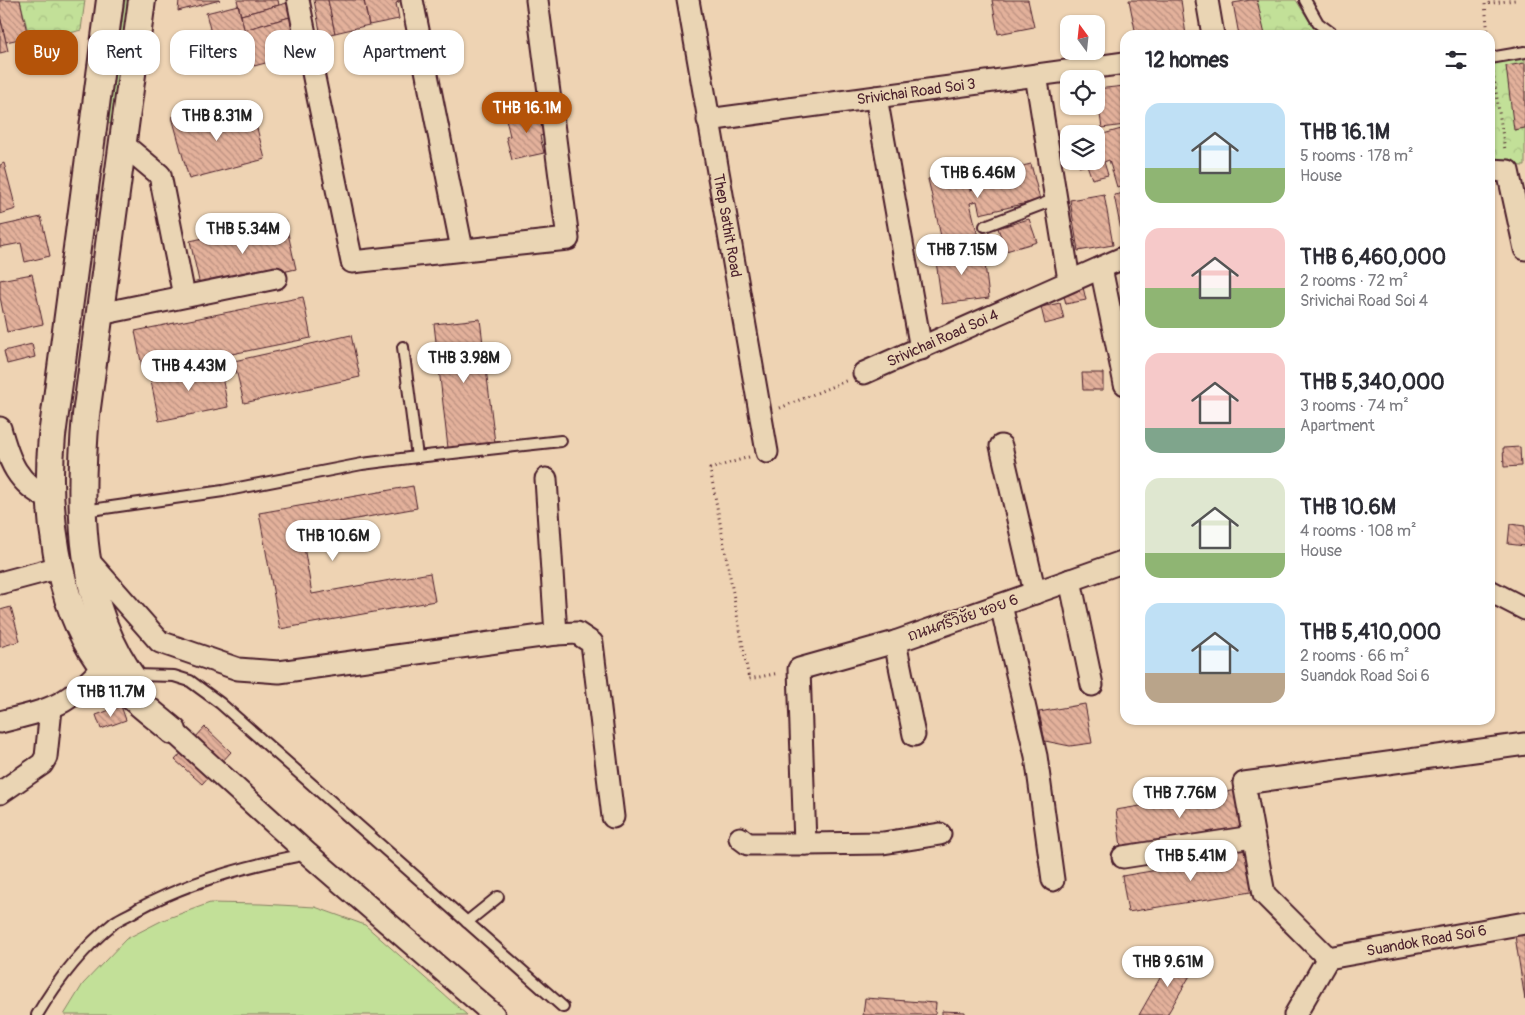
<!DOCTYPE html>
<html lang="en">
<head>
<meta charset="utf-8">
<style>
  body { margin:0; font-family:Pangolin,"Playpen Sans Thai",sans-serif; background:#f7f7f7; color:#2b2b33; height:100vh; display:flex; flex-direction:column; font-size:19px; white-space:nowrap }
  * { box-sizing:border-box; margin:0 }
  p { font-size:16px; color:#7c7c81 }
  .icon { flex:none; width:28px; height:28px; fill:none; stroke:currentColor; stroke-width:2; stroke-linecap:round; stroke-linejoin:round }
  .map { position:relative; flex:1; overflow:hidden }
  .details { position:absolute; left:1120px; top:30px; width:375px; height:695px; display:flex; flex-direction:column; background:#fff; border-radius:15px; box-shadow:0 1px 4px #0004 }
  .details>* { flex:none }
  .guide { position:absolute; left:15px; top:30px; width:475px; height:45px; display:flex; gap:10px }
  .needle { width:32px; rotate:345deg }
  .fabs { position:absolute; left:1060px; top:15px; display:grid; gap:10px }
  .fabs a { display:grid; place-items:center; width:45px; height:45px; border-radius:10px; background:#fff; box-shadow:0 1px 4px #0004; font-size:25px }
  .price { position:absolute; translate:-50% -42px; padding:0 11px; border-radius:18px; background:#fff; color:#222; font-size:16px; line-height:32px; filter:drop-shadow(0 1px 2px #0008) }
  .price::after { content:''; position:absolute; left:50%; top:30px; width:15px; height:11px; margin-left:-8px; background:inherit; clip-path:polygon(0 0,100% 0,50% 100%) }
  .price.active { background:#b45309; color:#fff }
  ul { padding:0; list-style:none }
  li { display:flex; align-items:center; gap:15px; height:125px; padding:0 25px }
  li span { display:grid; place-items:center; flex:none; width:140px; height:100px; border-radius:15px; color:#555 }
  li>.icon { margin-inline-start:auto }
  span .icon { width:60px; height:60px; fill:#fffc; stroke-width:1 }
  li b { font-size:21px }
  h2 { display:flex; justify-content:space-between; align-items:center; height:60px; padding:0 25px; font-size:21px }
  .pill { padding:0 18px; border-radius:15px; background:#fff; box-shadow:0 1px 4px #0004; font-size:18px; line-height:45px }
  .pill.active { background:#b45309; color:#fff }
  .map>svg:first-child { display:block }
  .grass { fill:#c2e098; stroke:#868062 }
  .forest { fill:url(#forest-crowns); stroke:#868062 }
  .building { fill:url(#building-back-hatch); stroke:#4a1f2b }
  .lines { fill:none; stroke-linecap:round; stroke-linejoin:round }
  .service-casing { stroke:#4a1f2b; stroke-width:14 }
  .minor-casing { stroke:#4a1f2b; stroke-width:25 }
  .tertiary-casing { stroke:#4a1f2b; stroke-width:30 }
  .path { stroke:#4a1f2b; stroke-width:3; stroke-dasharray:1 4; stroke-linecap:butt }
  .service { stroke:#ead5b4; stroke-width:10 }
  .minor { stroke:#ead5b4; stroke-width:21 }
  .tertiary { stroke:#ead5b4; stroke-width:26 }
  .labels { text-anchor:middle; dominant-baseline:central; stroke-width:4; stroke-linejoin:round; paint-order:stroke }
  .street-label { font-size:15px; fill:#4a1f2b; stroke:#ead5b4 }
</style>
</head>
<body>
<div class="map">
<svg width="1525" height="1015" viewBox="0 0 1525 1015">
  <defs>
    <pattern id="forest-crowns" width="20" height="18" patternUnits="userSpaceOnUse" patternTransform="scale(1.25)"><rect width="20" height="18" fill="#c2e098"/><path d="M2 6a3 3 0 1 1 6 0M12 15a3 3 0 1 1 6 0" fill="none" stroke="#a8c083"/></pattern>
    <pattern id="building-back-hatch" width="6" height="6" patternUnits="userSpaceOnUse" patternTransform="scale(1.25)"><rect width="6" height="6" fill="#e3b19b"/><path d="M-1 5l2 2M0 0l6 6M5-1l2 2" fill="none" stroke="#ba8f7f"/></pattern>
  </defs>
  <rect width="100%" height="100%" fill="#eed3b3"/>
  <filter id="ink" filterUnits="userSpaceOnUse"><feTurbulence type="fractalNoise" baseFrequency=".02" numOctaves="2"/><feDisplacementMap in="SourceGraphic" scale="10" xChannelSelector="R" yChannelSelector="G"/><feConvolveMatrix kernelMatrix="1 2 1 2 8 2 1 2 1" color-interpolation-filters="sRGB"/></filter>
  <g filter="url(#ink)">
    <g class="grass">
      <polygon points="125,0 133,0 117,122 108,124"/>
      <polygon points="210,903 261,904 315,907 365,925 467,1015 64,1015 83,984 126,939 163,920"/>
    </g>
    <g class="forest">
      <polygon points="20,0 85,0 81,30 31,44"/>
      <polygon points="1248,0 1296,0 1318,35 1255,35"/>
      <polygon points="1525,57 1525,166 1490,165 1490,63"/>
    </g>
    <g class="building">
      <polygon points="0,0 20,0 28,37 6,42 0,16"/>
      <polygon points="179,0 220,0 178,11"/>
      <polygon points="237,0 278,0 279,5 241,15"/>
      <polygon points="314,0 328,0 335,33 321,36"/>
      <polygon points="328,0 364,0 369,25 335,33"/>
      <polygon points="364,0 399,0 399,2 396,3 399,19 369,25"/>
      <polygon points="992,0 1028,0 1034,27 998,34"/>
      <polygon points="1129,0 1181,0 1186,35 1136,35"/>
      <polygon points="1250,0 1257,0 1265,35 1239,35 1233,3"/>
      <polygon points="287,3 290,17 244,30 241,15"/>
      <polygon points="238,5 250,52 218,61 206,13"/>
      <polygon points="0,16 8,51 0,53"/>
      <polygon points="290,17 300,54 254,66 244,30"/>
      <polygon points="212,36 218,61 180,70 174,46"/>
      <polygon points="1525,63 1525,128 1514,130 1506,66"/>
      <polygon points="1125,86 1125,125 1102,128 1096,89"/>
      <polygon points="209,107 213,124 253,113 265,159 189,179 172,117"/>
      <polygon points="545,110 551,133 540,136 544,153 512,160 506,137 510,136 506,119"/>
      <polygon points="1125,128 1125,184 1117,187 1109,160 1104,162 1108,175 1092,179 1087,165 1079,167 1078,161 1096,161 1096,136"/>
      <polygon points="4,163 16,209 0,214 0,165"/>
      <polygon points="1031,164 1040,200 980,214 977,201 970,203 978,237 943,245 928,179 966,171 970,190 973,189 971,178"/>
      <polygon points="1125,193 1125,229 1121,230 1114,195"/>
      <polygon points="1104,194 1113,245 1078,251 1070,200"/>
      <polygon points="41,217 50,256 25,262 21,243 0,247 0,226"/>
      <polygon points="1029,219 1037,242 1006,251 998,228"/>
      <polygon points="285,220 296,269 201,290 190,241"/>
      <polygon points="983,247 989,298 942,304 935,254"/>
      <polygon points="32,274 43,324 7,332 0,297 0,280"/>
      <polygon points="1082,283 1086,300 1066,304 1062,288"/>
      <polygon points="303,297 311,338 143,372 135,331"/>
      <polygon points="1060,303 1064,319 1045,324 1041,307"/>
      <polygon points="480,319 495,443 448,448 434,324"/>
      <polygon points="351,335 360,377 244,403 234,361"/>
      <polygon points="32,344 35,357 7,364 4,351"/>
      <polygon points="219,362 228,407 159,421 150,376"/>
      <polygon points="1082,373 1103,373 1103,390 1083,390"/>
      <polygon points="1520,447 1521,466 1504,467 1503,448"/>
      <polygon points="413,486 417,508 301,529 312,594 430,573 435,601 280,629 259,513"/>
      <polygon points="1510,524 1525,526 1525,546 1508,544"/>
      <polygon points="11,607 20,641 0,647 0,610"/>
      <polygon points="1085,704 1092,743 1070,746 1045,741 1039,712"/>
      <polygon points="121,706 126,720 101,729 96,715"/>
      <polygon points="205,727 231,752 202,784 175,760"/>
      <polygon points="1237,790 1243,828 1121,847 1116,810"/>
      <polygon points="1250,848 1257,891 1128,912 1122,876 1222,859 1221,853"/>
      <polygon points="1525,934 1525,1000 1515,936"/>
      <polygon points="1173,955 1195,967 1167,1015 1139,1015"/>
      <polygon points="865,998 936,1003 935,1015 863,1015"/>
      <polygon points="942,1011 965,1012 965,1015 942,1015"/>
    </g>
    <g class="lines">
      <g class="service-casing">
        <g id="service">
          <polyline points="1305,0 1318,23 1334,35"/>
          <polyline points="1490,58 1525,52"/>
          <polyline points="985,226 1056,199"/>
          <polyline points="417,457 561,441"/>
          <polyline points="84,511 223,491 362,464 417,457 403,347"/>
          <polyline points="135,675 174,676 190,681 220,703 563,1007"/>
          <polyline points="467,922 498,897"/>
          <path d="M 37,1015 C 57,981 84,947 115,922 C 122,917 131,914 138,909 C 190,881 249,865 307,854"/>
        </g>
      </g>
      <g class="minor-casing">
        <g id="minor">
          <polyline points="298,0 352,262 568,239 537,0"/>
          <polyline points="412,0 462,249"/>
          <path id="s1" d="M 688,0 L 767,452"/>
          <polyline points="1207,0 1213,35"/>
          <polyline points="1036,75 1069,280"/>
          <polyline points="876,97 921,349"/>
          <path id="s2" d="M 708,120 L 1125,63"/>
          <polyline points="123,144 160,175 184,296"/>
          <polyline points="1490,170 1508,171 1525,249"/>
          <polyline points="1101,268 1125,384"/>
          <polyline points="100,314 276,278"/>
          <path id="s3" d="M 864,373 L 1125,257"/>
          <path d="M 0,428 C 9,461 17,484 50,499"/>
          <polyline points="1001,446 1035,593"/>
          <polyline points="86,558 160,642 238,669 279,672 556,634 546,479"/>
          <polyline points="1070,580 1092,685"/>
          <polyline points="0,583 60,567"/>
          <polyline points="1490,591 1525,609"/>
          <polyline points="1001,605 1036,756 1053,880"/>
          <polyline points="556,634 577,633 592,643 613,817"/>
          <polyline points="895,642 914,735"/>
          <path d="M 0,722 C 52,709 66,707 104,666"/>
          <polyline points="173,731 308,854 494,1015"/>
          <polyline points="0,793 42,764 46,757 51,709"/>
          <polyline points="940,834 883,843 805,844 799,669 895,642 1125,561"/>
          <polyline points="740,838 748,844 805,844"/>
          <polyline points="1123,857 1252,837"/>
          <polyline points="1328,958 1264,894 1244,783 1525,744"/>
          <path id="s4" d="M 1328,958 L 1525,923"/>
          <polyline points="1295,1015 1328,958"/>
        </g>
      </g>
      <g class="tertiary-casing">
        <g id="tertiary">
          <path d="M 110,0 L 52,436 C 45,506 56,601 98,660 C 118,688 147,709 173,731"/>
          <path d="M 136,683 C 78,606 78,507 86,415 L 142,0"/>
        </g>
      </g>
      <g class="path">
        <polyline points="1488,35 1485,4 1515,0"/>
        <polyline points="1493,73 1505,150"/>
        <polyline points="780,408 848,380"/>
        <polyline points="749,457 710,469 749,679 779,673"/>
      </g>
      <use href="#service" class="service"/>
      <use href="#minor" class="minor"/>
      <use href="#tertiary" class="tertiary"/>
    </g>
  </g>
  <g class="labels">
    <g class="street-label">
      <text stroke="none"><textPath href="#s2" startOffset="210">Srivichai Road Soi 3</textPath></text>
      <text stroke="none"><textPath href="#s1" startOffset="229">Thep Sathit Road</textPath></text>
      <text stroke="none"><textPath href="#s3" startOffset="86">Srivichai Road Soi 4</textPath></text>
      <text transform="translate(963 618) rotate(-19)">ถนนศรีวิชัย ซอย 6</text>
      <text stroke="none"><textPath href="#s4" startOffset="100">Suandok Road Soi 6</textPath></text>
    </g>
  </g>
</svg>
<div class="fabs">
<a><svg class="needle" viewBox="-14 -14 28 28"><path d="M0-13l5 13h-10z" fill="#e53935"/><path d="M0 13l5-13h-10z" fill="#7c7c81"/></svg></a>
<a><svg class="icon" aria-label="locate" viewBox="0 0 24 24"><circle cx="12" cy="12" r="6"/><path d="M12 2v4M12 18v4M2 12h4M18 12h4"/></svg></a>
<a><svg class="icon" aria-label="layers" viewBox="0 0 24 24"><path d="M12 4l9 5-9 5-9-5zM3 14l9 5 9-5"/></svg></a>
</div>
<b class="price active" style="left:527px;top:134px">THB 16.1M</b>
<b class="price" style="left:217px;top:142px">THB 8.31M</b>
<b class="price" style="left:978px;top:199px">THB 6.46M</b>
<b class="price" style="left:243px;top:255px">THB 5.34M</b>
<b class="price" style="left:962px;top:276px">THB 7.15M</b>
<b class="price" style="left:464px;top:384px">THB 3.98M</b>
<b class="price" style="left:189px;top:392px">THB 4.43M</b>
<b class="price" style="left:333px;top:562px">THB 10.6M</b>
<b class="price" style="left:111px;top:718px">THB 11.7M</b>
<b class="price" style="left:1180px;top:819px">THB 7.76M</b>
<b class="price" style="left:1191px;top:882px">THB 5.41M</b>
<b class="price" style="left:1168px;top:988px">THB 9.61M</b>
<div class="guide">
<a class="pill active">Buy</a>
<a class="pill">Rent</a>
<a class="pill">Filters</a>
<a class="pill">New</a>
<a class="pill">Apartment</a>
</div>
<section class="details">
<h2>12 homes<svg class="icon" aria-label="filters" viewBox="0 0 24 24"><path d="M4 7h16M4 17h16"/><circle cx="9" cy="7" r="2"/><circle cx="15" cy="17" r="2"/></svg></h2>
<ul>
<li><span style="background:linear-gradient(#bfe0f5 65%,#8fb573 0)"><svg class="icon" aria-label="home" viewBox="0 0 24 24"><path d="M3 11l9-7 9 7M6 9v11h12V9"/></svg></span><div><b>THB 16.1M</b><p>5 rooms · 178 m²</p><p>House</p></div></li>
<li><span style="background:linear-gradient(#f6c9c9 60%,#8fb573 0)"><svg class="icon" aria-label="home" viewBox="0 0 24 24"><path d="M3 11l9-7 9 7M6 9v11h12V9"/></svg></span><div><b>THB 6,460,000</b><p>2 rooms · 72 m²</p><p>Srivichai Road Soi 4</p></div></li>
<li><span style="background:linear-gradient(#f6c9c9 75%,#7fa58c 0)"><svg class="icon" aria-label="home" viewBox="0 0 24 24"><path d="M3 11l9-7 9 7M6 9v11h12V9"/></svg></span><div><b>THB 5,340,000</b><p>3 rooms · 74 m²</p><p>Apartment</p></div></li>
<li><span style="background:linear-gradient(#dfe7d0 75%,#8fb573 0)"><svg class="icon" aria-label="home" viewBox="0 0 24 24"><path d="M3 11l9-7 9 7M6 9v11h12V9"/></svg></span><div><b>THB 10.6M</b><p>4 rooms · 108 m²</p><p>House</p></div></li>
<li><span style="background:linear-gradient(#bfe0f5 70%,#b9a48a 0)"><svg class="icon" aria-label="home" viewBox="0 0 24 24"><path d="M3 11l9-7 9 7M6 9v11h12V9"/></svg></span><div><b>THB 5,410,000</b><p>2 rooms · 66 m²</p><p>Suandok Road Soi 6</p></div></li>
</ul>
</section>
</div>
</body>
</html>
